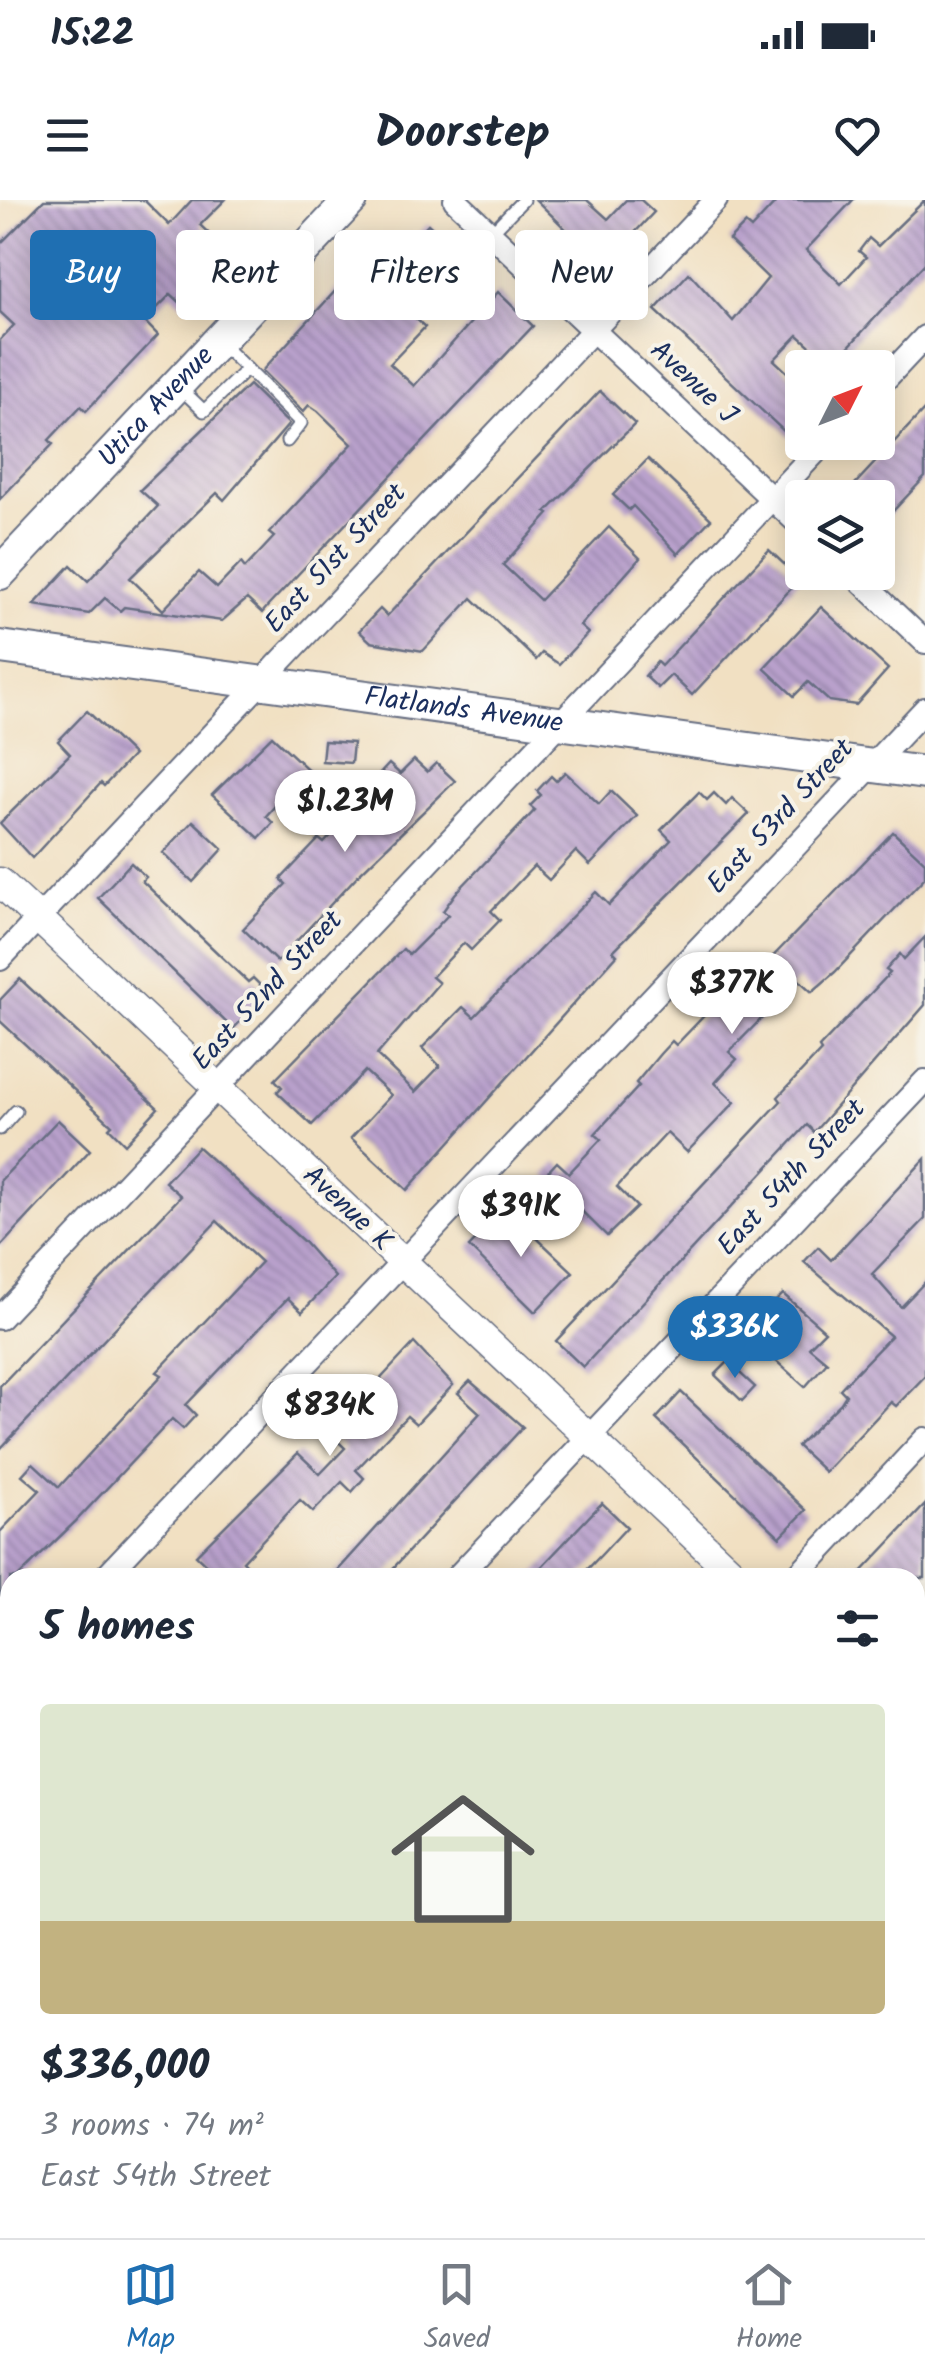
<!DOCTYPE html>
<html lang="en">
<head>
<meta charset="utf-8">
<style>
  body { margin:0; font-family:Kalam,sans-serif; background:#f2f2f3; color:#1f2937; height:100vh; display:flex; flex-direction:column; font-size:38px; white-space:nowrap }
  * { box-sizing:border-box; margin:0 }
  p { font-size:32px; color:#747a83 }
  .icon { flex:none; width:55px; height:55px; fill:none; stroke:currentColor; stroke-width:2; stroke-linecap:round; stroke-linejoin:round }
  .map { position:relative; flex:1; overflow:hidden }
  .details { position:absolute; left:0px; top:1368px; width:925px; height:672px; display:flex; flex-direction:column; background:#fff; border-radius:30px 30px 0 0; box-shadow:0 5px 25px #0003 }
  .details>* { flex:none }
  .top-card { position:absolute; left:30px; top:30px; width:865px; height:90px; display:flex; gap:20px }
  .needle { width:65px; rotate:48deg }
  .fabs { position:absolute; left:785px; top:150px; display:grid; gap:20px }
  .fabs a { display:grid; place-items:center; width:110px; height:110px; border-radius:10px; background:#fff; box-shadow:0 5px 25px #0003; font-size:50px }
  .price { position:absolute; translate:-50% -85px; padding:0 22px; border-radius:35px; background:#fff; color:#222; font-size:32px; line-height:65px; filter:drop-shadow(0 2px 5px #0008) }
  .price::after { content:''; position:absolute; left:50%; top:60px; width:30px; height:22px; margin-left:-15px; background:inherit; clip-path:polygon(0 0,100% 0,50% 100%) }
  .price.active { background:#1f6fb2; color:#fff }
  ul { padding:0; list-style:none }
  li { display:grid; align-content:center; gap:20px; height:530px; padding:0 40px }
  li+li { border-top:2px solid #e0e1e3 }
  li span { display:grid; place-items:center; height:310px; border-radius:10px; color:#555 }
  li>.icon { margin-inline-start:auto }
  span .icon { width:180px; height:180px; fill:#fffc; stroke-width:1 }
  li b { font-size:42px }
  h2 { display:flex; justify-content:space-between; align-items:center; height:120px; padding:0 40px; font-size:42px }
  .chip { padding:0 35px; border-radius:10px; background:#fff; box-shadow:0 5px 25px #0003; font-size:35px; line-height:90px }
  .chip.active { background:#1f6fb2; color:#fff }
  .status { display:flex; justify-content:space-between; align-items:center; height:70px; padding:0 50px; background:#fff; direction:ltr }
  .status svg { height:28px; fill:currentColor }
  header { display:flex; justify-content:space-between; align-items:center; height:130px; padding:0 40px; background:#fff; font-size:45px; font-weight:700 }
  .dock { display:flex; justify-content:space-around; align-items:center; height:140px; border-top:2px solid #e0e1e3; background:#fff; font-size:28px; color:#747a83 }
  .dock a { display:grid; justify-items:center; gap:5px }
  .dock .active { color:#1f6fb2 }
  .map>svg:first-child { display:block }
  .building { fill:url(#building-back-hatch) }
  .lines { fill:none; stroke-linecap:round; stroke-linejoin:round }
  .service-casing { stroke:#666d81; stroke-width:15 }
  .minor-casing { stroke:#666d81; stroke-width:26 }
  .tertiary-casing { stroke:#666d81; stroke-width:31 }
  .secondary-casing { stroke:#666d81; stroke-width:36 }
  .service { stroke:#fff; stroke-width:11 }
  .minor { stroke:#fff; stroke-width:22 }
  .tertiary { stroke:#fff; stroke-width:28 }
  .secondary { stroke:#fff; stroke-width:32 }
  .labels { text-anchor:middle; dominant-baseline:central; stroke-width:8; stroke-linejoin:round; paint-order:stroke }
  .street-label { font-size:28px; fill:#1b2f5e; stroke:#f7f3e8 }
</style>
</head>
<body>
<div class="status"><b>15:22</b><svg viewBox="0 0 49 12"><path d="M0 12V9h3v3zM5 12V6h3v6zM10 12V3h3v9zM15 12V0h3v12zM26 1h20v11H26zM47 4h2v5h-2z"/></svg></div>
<header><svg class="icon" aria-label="menu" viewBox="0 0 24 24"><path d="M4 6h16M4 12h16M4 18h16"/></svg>Doorstep<svg class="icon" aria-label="heart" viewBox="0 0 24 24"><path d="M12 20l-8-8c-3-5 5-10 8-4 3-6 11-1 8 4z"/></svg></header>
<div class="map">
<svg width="925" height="2038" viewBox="0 0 925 2038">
  <defs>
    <pattern id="building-back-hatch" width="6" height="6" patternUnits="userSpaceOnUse" patternTransform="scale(2.5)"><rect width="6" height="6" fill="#b9a1cc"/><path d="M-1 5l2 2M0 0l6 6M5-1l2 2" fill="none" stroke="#9684a9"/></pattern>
  </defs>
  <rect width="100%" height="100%" fill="#f7f3e8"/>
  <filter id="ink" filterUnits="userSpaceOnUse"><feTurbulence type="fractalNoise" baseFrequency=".01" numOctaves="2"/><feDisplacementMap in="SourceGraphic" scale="20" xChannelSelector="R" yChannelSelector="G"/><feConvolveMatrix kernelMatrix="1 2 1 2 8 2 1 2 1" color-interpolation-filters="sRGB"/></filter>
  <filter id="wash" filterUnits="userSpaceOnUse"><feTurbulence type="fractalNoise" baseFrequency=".0048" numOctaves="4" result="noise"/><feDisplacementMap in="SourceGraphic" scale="40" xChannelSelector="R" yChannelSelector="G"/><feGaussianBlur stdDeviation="2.25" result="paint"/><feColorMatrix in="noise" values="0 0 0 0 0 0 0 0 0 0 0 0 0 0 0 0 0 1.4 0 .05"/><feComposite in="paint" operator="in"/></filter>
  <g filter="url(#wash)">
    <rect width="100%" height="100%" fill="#f1e0c2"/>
    <g id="blocks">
      <g class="building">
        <polygon points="44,0 144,0 169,25 192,0 225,0 200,25 230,54 185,107 171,94 144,121 158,135 86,211 81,206 49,240 53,244 0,299 0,140 14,125 0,112 0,44"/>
        <polygon points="536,0 587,0 608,19 626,0 641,0 654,12 597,73 576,54 583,46"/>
        <polygon points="778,0 853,0 806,50 841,84 866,57 859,51 869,38 878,46 925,0 925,63 842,154 828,162 798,135 774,160 802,186 802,223 790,237 655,110 689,73 733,121 768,78 729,40 745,24 751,29"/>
        <polygon points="428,24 468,61 415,118 425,127 390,164 414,186 498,92 533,126 268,406 262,413 247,399 222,421 124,407 120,411 105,398 89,414 34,405 71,365 88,381 158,306 140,290 249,185 289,224 224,300 217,293 130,378 163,410 199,372 217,388 241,363 245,368 274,337 269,333 352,244 318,211 309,205 303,212 262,171 359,65 375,81"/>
        <polygon points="600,191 635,224 546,312 549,314 503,365 540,400 609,327 640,358 580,426 588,433 559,464 542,453 536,460 472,398 423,451 371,442 359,431 380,409 387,416"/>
        <polygon points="925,209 925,277 878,327 878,298 842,298"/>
        <polygon points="648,259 711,319 678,354 633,306 629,310 613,295"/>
        <polygon points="769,350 800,379 692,495 671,475 658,488 645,476 657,462 661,466"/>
        <polygon points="821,407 888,469 856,505 829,501 808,482 794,496 764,468"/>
        <polygon points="87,511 133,555 104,586 101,583 32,658 0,623 70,554 58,541"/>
        <polygon points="272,536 316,577 302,592 294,585 266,616 273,623 259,638 212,595"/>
        <polygon points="324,541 353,543 351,563 322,561"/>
        <polygon points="414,560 427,572 436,563 455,581 361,672 277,762 243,729 286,684 281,679 319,639 324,643 381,582 376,578 389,564 400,574"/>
        <polygon points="565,572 599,604 611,591 637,616 590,665 576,651 549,680 534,666 491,711 500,720 471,750 464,743 432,777 439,783 377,855 415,892 440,866 422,848 463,807 474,817 596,692 609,705 671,640 661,630 699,592 707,600 714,593 726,605 732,598 749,614 613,751 617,755 407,990 351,938 391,895 365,871 312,925 277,892 282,887 275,880 403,749 409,755 431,733 448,715 443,711 455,694 535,610 530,606 541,595 537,591 551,576 556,581"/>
        <polygon points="193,621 223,649 193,682 163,653"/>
        <polygon points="893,632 925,662 925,677 835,772 812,792 799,780 729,852 737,859 715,883 735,902 687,952 667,933 617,987 637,1007 607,1036 545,975 557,962 569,973 601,939 595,934 639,886 636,883 660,854 672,841 676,845 724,795 730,801"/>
        <polygon points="131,663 146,677 142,681 248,782 253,778 268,793 233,829 98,698"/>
        <polygon points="925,737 925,805 814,932 807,925 583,1167 556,1141 781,901 778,897 821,851 819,848 890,773 886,770 900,754 904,759"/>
        <polygon points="20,779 158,908 125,944 109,928 112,925 0,821 0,800"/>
        <polygon points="58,920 90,950 0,1047 0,981"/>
        <polygon points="198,947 303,1041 335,1077 302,1112 288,1098 186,1205 196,1215 183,1229 172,1219 75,1322 17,1378 10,1378 10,1385 0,1396 0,1332 40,1290 22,1275 33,1263 59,1287 162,1175 157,1172 261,1062 217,1021 0,1249 0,1186 181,996 165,982"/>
        <polygon points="925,959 925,1019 872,1074 901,1107 925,1082 925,1176 896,1206 891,1202 825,1272 797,1246 841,1203 846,1195 840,1189 891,1136 804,1062 818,1047 831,1060"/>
        <polygon points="506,1009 573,1072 535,1112 469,1047"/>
        <polygon points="783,1094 825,1131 809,1147 827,1162 805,1187 744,1132"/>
        <polygon points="414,1143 453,1185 416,1224 407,1216 356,1270 364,1278 352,1292 342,1282 313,1312 300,1300 243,1361 260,1378 220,1378 196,1355 298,1253 320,1274 345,1248 324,1228 361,1181 371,1189"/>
        <polygon points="728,1162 755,1187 742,1201 715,1175"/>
        <polygon points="470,1181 523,1227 384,1378 331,1378 480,1213 458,1193"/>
        <polygon points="681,1192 806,1310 780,1337 656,1219"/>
        <polygon points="602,1303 627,1327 602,1354 579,1378 531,1378"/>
        <polygon points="925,1305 925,1378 856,1378 874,1359"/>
      </g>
    </g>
  </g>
  <g filter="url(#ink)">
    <use href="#blocks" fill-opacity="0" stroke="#666d81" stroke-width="2.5"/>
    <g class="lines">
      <g class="service-casing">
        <g id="service">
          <polyline points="491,33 523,0"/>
          <polyline points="221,144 247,169"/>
          <polyline points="180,188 204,211 247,169 301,223 287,241"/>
          <polyline points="0,929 16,911"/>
          <polyline points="915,1817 925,1807"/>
          <polyline points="707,2038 715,2030"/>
        </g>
      </g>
      <g class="minor-casing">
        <g id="minor">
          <polyline points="455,0 802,327"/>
          <polyline points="878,187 925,137"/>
          <polyline points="851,372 925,442"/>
          <polyline points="0,759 716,0"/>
          <polyline points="0,1118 825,242"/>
          <polyline points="104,1378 925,509"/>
          <polyline points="456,1378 925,881"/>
          <polyline points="795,1378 925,1239"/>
          <polyline points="0,1487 10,1477"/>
          <polyline points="915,1622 925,1611"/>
          <polyline points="0,1761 10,1770"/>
          <polyline points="0,1861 10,1850"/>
          <polyline points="915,1994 925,1983"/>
          <polyline points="284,2030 293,2038"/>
          <polyline points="171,2038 178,2030"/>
          <polyline points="522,2038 529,2030"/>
          <polyline points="873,2038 881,2030"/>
        </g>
      </g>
      <g class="tertiary-casing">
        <g id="tertiary">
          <polyline points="0,682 738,1378"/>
          <polyline points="915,1545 925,1554"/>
        </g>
      </g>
      <g class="secondary-casing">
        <g id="secondary">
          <path id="s1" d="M 0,373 L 351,0"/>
          <path id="s2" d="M 0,447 L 925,573"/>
        </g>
      </g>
      <use href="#service" class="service"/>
      <use href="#minor" class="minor"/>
      <use href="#tertiary" class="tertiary"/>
      <use href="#secondary" class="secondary"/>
    </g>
  </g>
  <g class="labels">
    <g class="street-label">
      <text transform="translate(693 183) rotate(43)">Avenue J</text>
      <text stroke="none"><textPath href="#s1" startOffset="228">Utica Avenue</textPath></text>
      <text transform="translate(336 359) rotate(-47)">East 51st Street</text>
      <text stroke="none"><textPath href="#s2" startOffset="468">Flatlands Avenue</textPath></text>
      <text transform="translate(781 617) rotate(-47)">East 53rd Street</text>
      <text transform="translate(268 791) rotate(-47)">East 52nd Street</text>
      <text transform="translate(792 978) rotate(-47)">East 54th Street</text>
      <text transform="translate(347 1009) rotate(43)">Avenue K</text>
    </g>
  </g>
</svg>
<div class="fabs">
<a><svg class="needle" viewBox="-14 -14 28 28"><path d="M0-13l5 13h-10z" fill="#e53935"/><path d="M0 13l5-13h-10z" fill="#747a83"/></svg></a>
<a><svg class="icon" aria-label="layers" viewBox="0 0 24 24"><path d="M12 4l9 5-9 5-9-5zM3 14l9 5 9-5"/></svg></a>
</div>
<b class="price" style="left:345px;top:655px">$1.23M</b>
<b class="price" style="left:732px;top:837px">$377K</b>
<b class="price" style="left:521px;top:1060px">$391K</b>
<b class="price active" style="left:735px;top:1181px">$336K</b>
<b class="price" style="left:330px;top:1259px">$834K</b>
<div class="top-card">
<a class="chip active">Buy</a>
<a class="chip">Rent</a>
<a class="chip">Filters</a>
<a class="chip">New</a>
</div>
<section class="details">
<h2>5 homes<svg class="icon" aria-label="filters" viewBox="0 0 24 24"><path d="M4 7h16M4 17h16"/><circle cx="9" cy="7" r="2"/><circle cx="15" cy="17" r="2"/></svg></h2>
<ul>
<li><span style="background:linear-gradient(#dfe7d0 70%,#c2b280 0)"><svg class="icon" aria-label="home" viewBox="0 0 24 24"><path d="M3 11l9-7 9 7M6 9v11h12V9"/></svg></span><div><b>$336,000</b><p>3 rooms · 74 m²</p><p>East 54th Street</p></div></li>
</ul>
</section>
</div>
<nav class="dock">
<a class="active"><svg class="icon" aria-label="map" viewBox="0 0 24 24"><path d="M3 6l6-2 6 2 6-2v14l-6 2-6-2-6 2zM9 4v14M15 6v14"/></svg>Map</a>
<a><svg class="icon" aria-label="saved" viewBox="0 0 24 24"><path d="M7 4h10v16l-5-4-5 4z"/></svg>Saved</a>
<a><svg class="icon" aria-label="home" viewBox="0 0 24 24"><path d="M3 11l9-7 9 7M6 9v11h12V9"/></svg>Home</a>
</nav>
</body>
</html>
